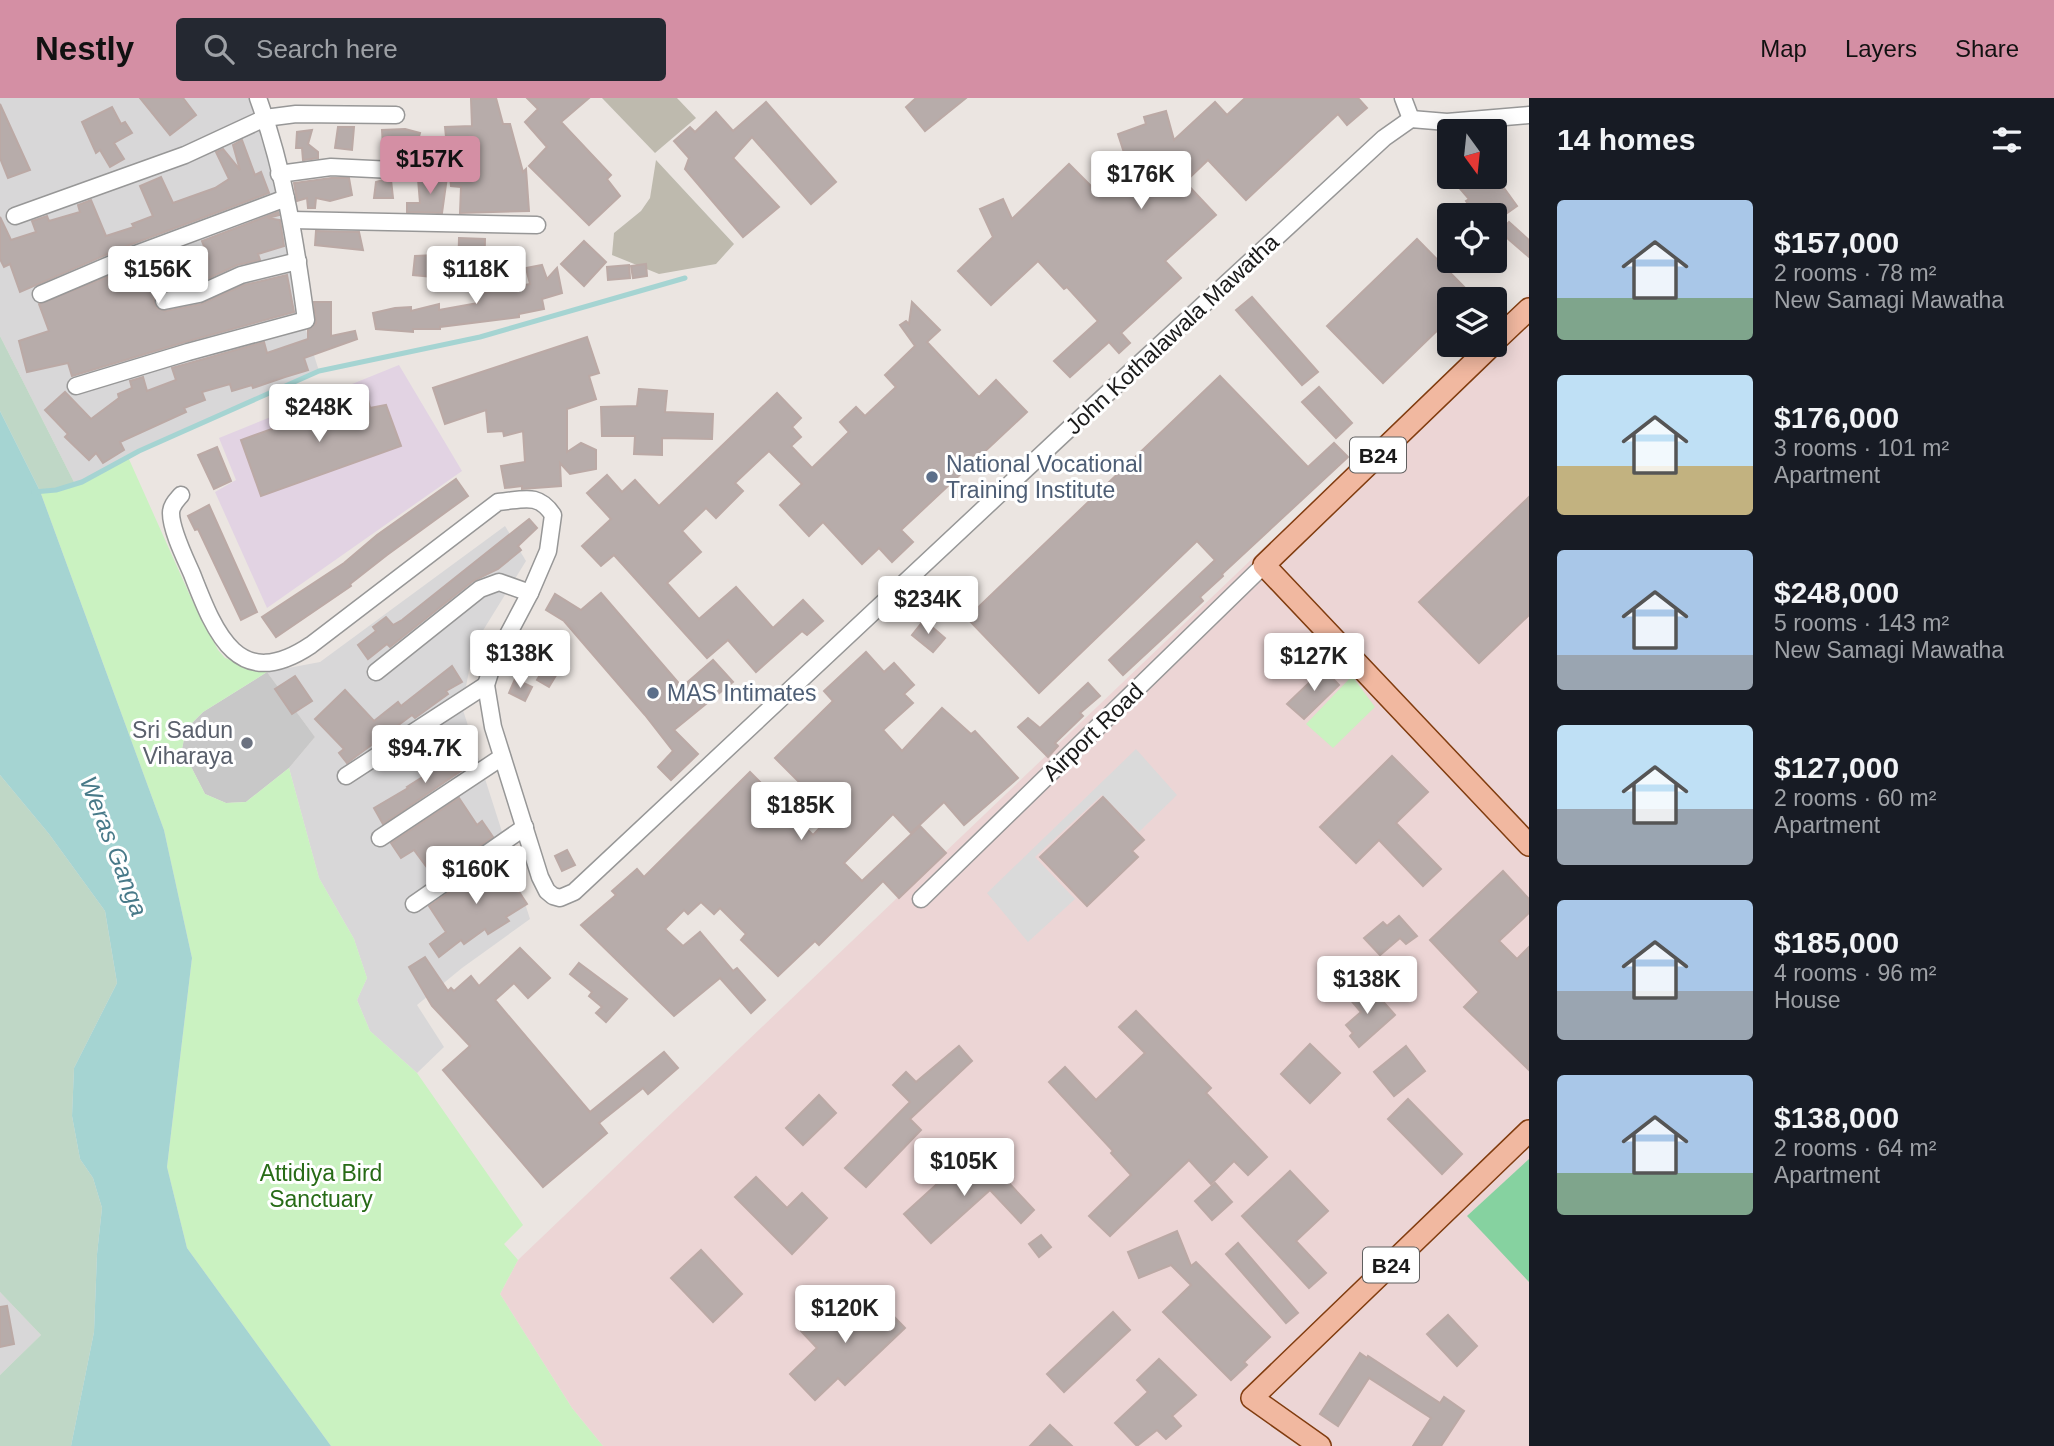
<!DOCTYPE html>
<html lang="en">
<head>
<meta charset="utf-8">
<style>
  body { margin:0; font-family:Helvetica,sans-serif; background:#242831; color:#f1f3f6; height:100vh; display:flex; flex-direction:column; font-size:26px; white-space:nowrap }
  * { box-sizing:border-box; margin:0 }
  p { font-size:23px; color:#9ea1a6 }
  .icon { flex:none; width:38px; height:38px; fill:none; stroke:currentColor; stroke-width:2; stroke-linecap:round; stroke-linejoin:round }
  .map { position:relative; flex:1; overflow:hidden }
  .drawer { display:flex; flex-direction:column; background:#171b24; width:525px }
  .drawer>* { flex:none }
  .needle { width:46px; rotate:165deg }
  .buttons { position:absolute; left:1437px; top:21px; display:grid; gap:14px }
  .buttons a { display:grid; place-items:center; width:70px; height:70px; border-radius:7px; background:#171b24; box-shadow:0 4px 18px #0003; font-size:35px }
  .price { position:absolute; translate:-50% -60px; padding:0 16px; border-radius:7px; background:#fff; color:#222; font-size:23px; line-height:46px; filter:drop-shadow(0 2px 4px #0008) }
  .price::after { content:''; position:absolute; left:50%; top:42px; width:21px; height:16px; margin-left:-10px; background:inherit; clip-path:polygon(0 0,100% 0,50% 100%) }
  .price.active { background:#d48fa4; color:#111 }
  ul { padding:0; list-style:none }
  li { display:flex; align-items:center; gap:21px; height:175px; padding:0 28px }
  li span { display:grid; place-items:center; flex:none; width:196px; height:140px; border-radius:7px; color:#555 }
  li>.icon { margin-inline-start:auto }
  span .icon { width:84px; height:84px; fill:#fffc; stroke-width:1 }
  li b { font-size:30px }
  h2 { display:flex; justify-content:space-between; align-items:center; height:84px; padding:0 28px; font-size:30px }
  header { display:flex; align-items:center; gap:42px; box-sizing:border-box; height:98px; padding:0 35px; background:#d48fa4; color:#111 }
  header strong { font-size:33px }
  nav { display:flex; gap:38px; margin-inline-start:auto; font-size:24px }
  .search { width:490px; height:63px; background:#242831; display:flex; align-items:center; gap:18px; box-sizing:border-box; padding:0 24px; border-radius:7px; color:#9ea1a6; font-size:26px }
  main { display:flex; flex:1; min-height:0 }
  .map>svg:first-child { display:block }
  .residential { fill:#d8d7d8 }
  .industrial { fill:#e2d3e3 }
  .religious { fill:#c8c8c8 }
  .military { fill:#ecd5d5 }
  .construction { fill:#bebaae }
  .wetland { fill:#bfd7c6 }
  .park { fill:#caf2c1 }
  .pitch { fill:#86d2a0 }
  .parking { fill:#dadada }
  .water { fill:#a5d4d2 }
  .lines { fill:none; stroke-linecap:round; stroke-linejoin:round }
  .stream { stroke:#a5d4d2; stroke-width:5 }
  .building { fill:#b7acaa; stroke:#bba9a5; stroke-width:2 }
  .minor-casing { stroke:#979797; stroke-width:19 }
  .major-casing { stroke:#813c0f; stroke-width:24 }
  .minor { stroke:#fff; stroke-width:16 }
  .major { stroke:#f1b8a0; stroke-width:21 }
  .service-dot { fill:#5c6f8a; stroke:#fff; stroke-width:2.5 }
  .worship-dot { fill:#6b7280; stroke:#fff; stroke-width:2.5 }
  .labels { text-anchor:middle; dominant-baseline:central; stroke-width:6; stroke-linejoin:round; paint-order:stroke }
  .shield { fill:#fff; stroke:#5f5f5f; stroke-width:2 }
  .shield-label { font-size:21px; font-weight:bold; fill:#1a1a1a }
  .street-label { font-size:23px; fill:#1a1a1a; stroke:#fff }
  .service-label { font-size:23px; fill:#4e5e75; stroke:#fff; text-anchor:start }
  .worship-label { font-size:23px; fill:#5b616d; stroke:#fff; text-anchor:end }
  .park-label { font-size:23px; fill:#276b16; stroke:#fff }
  .water-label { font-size:24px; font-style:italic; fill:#487a89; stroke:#fff }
</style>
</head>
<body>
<header>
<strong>Nestly</strong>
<div class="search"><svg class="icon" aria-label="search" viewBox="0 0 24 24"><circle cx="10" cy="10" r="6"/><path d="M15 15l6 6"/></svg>Search here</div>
<nav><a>Map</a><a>Layers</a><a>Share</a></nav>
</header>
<main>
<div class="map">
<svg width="1529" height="1348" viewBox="0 0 1529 1348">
  <rect width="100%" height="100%" fill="#ebe5e1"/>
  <g class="residential">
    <polygon points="0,0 255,0 272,61 303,223 319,273 139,353 75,386 0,238"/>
    <polygon points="505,428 526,463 474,547 462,609 530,821 462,870 417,907 444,949 417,975 370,933 357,902 367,880 354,841 319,780 289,670 315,639 267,574 320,564"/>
    <polygon points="0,1194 41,1237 0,1277"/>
  </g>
  <polygon class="industrial" points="399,267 462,373 267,510 215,394 236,382 219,340"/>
  <polygon class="religious" points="267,574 315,639 289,670 246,704 226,705 205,696 182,651 186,631 203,614"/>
  <polygon class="military" points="1529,196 1529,1348 603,1348 572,1310 500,1196 518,1162 1476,247 1494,247 1495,229"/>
  <g class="construction">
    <polygon points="602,0 677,0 696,20 655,55"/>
    <polygon points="656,62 734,146 716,166 659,176 612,157 614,135 641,113 650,100"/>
  </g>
  <g class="wetland">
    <polygon points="0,238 75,386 56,392 40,393 0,313"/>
    <polygon points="0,677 49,736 105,813 117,885 74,970 72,1018 80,1061 93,1080 102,1110 97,1156 94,1234 71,1348 0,1348 0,1277 41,1237 0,1194"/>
  </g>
  <g class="park">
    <path d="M 128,359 L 192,502 L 218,552 L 225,560 L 267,574 L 203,614 L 186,631 L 182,651 L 205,696 L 226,705 L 246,704 L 289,670 L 319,780 L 354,841 L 367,880 L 357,902 L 370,933 L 417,975 L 523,1127 L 504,1146 L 518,1162 L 500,1196 L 572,1310 L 603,1348 L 331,1348 L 187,1150 L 167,1069 L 192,860 L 164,732 L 40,393 C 73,390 99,375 128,359 Z"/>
    <polygon points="1352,578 1375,609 1333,650 1306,626"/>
  </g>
  <polygon class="pitch" points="1529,1061 1529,1184 1467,1118"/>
  <polygon class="parking" points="1136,651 1177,697 1139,734 1102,697 1035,759 1075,801 1028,844 987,795"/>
  <polygon class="water" points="0,313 40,393 164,732 192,860 167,1069 187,1150 331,1348 71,1348 94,1234 97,1156 102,1110 93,1080 80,1061 72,1018 74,970 117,885 105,813 49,736 0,677"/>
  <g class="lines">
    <polyline class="stream" points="34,394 56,392 82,384 139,353 319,273 480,239 685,180"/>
  </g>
  <g class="building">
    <polygon points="140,0 183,0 196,17 170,37"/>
    <polygon points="496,0 503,26 510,26 523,74 526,71 529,113 460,115 461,89 451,88 445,29 472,28 471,1"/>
    <polygon points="527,0 589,0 561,24 611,77 607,81 620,98 589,127 529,68 547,49 525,24 538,11"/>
    <polygon points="916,0 966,0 925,33 906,9"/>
    <polygon points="1245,0 1358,0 1367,10 1347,27 1338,16 1246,102 1208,62 1185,84 1216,117 1165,163 1181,180 1121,235 1130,245 1119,255 1109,244 1070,279 1054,263 1098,223 1067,189 1064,191 1038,163 991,207 958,173 993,139 980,111 1003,101 1012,121 1069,66 1096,93 1127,64 1118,36 1146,26 1144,19 1166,13 1174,42 1215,4 1227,17"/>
    <polygon points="766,4 836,84 811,106 752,39 733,60 779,109 743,139 685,71 689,60 674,43 690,29 695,34 716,14 733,33"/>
    <polygon points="0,6 30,72 8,80 0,60"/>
    <polygon points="112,9 121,26 125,24 132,35 114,45 124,61 110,69 100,52 96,55 82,24"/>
    <polygon points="338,29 354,29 352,52 335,50"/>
    <polygon points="405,31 420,35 414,57 383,49 382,32"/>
    <polygon points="312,32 308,46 318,54 318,60 303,62 302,50 296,50 297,34"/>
    <polygon points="242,42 255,77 261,74 269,95 124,149 20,194 10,166 4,169 0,161 0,119 11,142 36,134 32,123 47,118 49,123 80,114 78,107 91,102 106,138 134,129 132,126 153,118 140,88 161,79 173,105 215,90 229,81 216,54 223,51 240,72 233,47"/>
    <polygon points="447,79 442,115 407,114 407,105 420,105 418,81"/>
    <polygon points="1450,79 1496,79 1517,108 1496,123 1494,117 1476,117 1466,103 1469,101"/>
    <polygon points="331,80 349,80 352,97 330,103 316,100 315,110 308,110 307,100 297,103 294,85"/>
    <polygon points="383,82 391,82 393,100 374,100 376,84"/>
    <polygon points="278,114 279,117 268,120 280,122 284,148 258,156 260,162 237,167 196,186 161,193 154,199 154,204 157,210 165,213 201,206 244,187 287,177 294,214 185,244 72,278 68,265 27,274 19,243 49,233 39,206 165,156 171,174 209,161 202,143"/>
    <polygon points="1509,124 1529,142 1529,159 1500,134"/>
    <polygon points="316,133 359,134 363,152 315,147"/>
    <polygon points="459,140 485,141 484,182 458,181"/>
    <polygon points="1417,141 1476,201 1449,201 1449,221 1383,285 1327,228"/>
    <polygon points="584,143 606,164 584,188 561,166"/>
    <polygon points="436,157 433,179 413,177 415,158"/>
    <polygon points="646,166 647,178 633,180 631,168"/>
    <polygon points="542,167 547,181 557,170 562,195 542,201 544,211 519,216 519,219 440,229 440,231 413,231 413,234 376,231 373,215 395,210 411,209 411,213 439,206 439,212 478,205 477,196 530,186 526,170"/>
    <polygon points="629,167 630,180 608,182 607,169"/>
    <polygon points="1252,199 1318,274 1302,287 1236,212"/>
    <polygon points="314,204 331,204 331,238 355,233 357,241 304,260 308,272 285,279 253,290 252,287 232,293 230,286 202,294 205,302 184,310 186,314 120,344 124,352 103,365 96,355 89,362 65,339 68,336 45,312 65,294 91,321 119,300 118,296 132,290 130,283 143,279 147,293 176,282 172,270 264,244 267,255 308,241 308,232 316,225"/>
    <polygon points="912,204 940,232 927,244 979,299 996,282 1027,314 901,432 913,444 892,464 879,450 862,466 823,424 809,438 780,407 802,386 769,353 735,385 743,393 716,420 706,410 682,433 701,454 667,485 699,521 736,489 773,530 803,502 823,523 807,537 802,533 756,574 728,542 707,560 614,457 601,468 582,448 611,421 587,395 607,377 622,394 635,382 659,408 777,295 801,320 792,329 801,339 791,348 812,370 849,334 840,324 856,309 865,318 896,289 885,277 915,248 900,227 906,223 909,226"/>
    <polygon points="587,239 599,275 589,278 596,301 567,311 567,354 581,345 596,352 596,371 570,376 560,365 561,388 522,391 522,388 505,390 501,368 525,364 523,333 504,338 503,333 488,334 486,312 445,326 433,290"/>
    <polygon points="1220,278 1308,369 1334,345 1348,359 1222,476 1223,478 1200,499 1203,503 1123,577 1109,562 1215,462 1197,443 1039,595 967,520"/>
    <polygon points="1319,289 1352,325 1336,340 1302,304"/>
    <polygon points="639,291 667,293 665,314 713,316 712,341 662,340 662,357 634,356 635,338 602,338 601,309 637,308"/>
    <polygon points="367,297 370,310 386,307 401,348 261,398 241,342"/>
    <polygon points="217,349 231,383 214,391 198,357"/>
    <polygon points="456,381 468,398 387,457 350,486 351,488 276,539 262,519 344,465 377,437"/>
    <polygon points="1529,399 1529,517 1479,565 1419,504"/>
    <polygon points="209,407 257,514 241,522 198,431 195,432 188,418"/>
    <polygon points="529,421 537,430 518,448 521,452 498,471 473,483 390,549 387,546 368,561 358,547 376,533 373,529 386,519 393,527 402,522"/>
    <polygon points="601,495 682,589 713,562 733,584 674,632 698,656 671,682 658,669 673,653 645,617 564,523 546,512 555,496 581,512"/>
    <polygon points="924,522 945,540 933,554 912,537"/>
    <polygon points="866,554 884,574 894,565 914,587 904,596 913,605 883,632 902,653 942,610 971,636 975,633 1018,680 964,727 944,704 911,735 893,716 844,765 862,783 920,728 946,755 899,800 883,783 819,847 815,843 778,878 741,842 746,836 720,810 714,816 701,804 688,816 684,812 665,831 683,848 700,834 733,873 737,870 765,902 751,915 720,880 674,918 581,827 616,797 612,793 637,771 644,779 750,674 813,737 832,717 775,660 833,603 824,593"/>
    <polygon points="549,562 561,569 549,589 537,582"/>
    <polygon points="1320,567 1339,587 1304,621 1287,606 1312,582 1308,579"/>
    <polygon points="452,568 462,584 446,593 448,596 415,620 412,617 347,665 339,655 344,651 315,621 345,592 374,623 398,604 401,608"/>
    <polygon points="295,578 312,603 292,616 275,591"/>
    <polygon points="515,581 532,589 525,603 509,595"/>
    <polygon points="1088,585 1100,598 1080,615 1083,618 1055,645 1058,648 1048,659 1018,629 1028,620 1040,630"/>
    <polygon points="463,648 474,664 383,726 374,710 408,690 407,689 432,673 430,671"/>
    <polygon points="1392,658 1428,694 1396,725 1441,771 1423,788 1379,742 1356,765 1320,729"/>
    <polygon points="1103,699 1144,742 1132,753 1138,759 1087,808 1040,759"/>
    <polygon points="459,700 477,727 482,723 493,739 434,779 414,752 401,760 391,745"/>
    <polygon points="567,752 575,767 562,773 555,758"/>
    <polygon points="501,759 509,772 506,774 527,806 506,819 509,823 488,836 485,831 464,846 461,842 439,859 430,846 446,834 429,808"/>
    <polygon points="1503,773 1529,801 1529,815 1499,843 1517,861 1529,849 1529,972 1464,909 1479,894 1430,842"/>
    <polygon points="1399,818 1417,838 1406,846 1400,840 1380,857 1364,840 1383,824 1387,828"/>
    <polygon points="520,850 550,880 528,900 514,885 495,902 590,1014 664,954 678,970 648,996 643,990 599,1025 607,1035 543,1089 443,972 470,948 432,908 409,869 425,859 448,893 451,890 454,893 471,878 479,888"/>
    <polygon points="579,865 627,901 606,924 596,915 602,909 589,898 592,894 570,876"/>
    <polygon points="1351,885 1371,906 1379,899 1395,917 1359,949 1350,938 1353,935 1346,927 1361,914 1343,893"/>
    <polygon points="1136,913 1211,990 1206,995 1267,1059 1248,1077 1234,1063 1211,1086 1189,1062 1110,1138 1089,1118 1131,1077 1111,1055 1113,1053 1049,984 1065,969 1096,1002 1145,955 1119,929"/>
    <polygon points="1310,946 1340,975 1310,1005 1281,976"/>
    <polygon points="959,948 972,963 910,1021 921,1032 866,1089 845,1070 910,1004 893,987 906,974 916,984"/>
    <polygon points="1406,948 1425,973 1394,998 1374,974"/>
    <polygon points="819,997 836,1015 803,1047 786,1030"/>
    <polygon points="1408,1001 1462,1056 1442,1076 1388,1021"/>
    <polygon points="982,1056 1034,1112 1021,1125 990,1092 931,1145 904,1116 959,1066 964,1072"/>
    <polygon points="1290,1073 1328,1113 1296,1143 1326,1175 1309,1190 1242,1118"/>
    <polygon points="756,1079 787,1110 802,1095 827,1120 792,1156 735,1099"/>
    <polygon points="1215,1085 1232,1104 1212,1122 1195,1103"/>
    <polygon points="1177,1133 1191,1168 1196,1164 1270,1239 1244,1264 1247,1267 1231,1282 1163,1214 1191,1187 1171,1167 1139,1180 1128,1154"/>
    <polygon points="1041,1137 1051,1149 1039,1159 1029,1146"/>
    <polygon points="1238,1145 1298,1215 1286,1225 1226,1156"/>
    <polygon points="701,1152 742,1196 713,1224 671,1180"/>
    <polygon points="872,1196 905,1230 845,1287 838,1280 815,1302 790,1276 817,1250 801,1233 829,1207 844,1223"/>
    <polygon points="7,1208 14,1246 0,1249 0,1209"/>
    <polygon points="1113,1214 1130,1232 1064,1294 1047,1276"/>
    <polygon points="1448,1217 1477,1248 1457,1268 1427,1236"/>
    <polygon points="1360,1255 1367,1260 1368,1258 1440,1305 1444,1299 1464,1313 1441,1348 1413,1348 1431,1320 1369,1280 1338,1328 1320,1316"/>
    <polygon points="1159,1261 1196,1297 1172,1318 1181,1328 1166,1341 1157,1332 1137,1348 1115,1325 1148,1294 1137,1282"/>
    <polygon points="1050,1327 1072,1348 1030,1348"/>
  </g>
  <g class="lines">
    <g class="minor-casing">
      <g id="minor">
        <polyline points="1403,0 1411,21"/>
        <polyline points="279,76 331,69 393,72"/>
        <polyline points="15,118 185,57 265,20 296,16 396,17"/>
        <polyline points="291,122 537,127"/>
        <polyline points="41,196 128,159 286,100"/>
        <polyline points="164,203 199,196 241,177 298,163"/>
        <path d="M 76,288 L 188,254 L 306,222 C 296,147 284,71 258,0"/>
        <path d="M 181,397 C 177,402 171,407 171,415 C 171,432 185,460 192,476 C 215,535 238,596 311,547 L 498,404 C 523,402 538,394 553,417 L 548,453 L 530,495 L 493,565 L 486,587 L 493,629 L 540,779 L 547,793 L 553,798 L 560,800 L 574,794 L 1072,328 L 1384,40 L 1411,21 L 1447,24 L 1529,17"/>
        <polyline points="376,574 480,491 499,484 530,495"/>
        <polyline points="346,678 486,587"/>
        <polyline points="380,740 502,659"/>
        <polyline points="921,801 1264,467"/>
        <polyline points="414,806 525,729"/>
      </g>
    </g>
    <g class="major-casing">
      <g id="major">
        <polyline points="1494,244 1529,211"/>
        <polyline points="1492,247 1264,467 1529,747"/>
        <polyline points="1320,1348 1252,1300 1529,1033"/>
      </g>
    </g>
    <use href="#minor" class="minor"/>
    <use href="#major" class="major"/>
  </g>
  <g class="service-dot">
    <circle cx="932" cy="379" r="7"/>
    <circle cx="653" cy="595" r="7"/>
  </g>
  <circle class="worship-dot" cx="247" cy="645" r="7"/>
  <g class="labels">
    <g class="shield">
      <rect x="1350" y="339.5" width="56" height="35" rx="5"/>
      <rect x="1363" y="1149.5" width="56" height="35" rx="5"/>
    </g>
    <g class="shield-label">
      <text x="1378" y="357">B24</text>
      <text x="1391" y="1167">B24</text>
    </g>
    <g class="street-label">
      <text transform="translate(1172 236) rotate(-43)">John Kothalawala Mawatha</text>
      <text transform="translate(1093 634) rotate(-44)">Airport Road</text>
    </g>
    <g class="service-label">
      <text x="946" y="366">National Vocational<tspan x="946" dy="26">Training Institute</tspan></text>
      <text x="667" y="595">MAS Intimates</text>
    </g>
    <g class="worship-label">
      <text x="233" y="632">Sri Sadun<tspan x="233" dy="26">Viharaya</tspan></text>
    </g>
    <g class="park-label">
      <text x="321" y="1075">Attidiya Bird<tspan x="321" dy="26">Sanctuary</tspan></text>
    </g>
    <g class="water-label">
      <text transform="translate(114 748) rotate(69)">Weras Ganga</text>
    </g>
  </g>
</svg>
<div class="buttons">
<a><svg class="needle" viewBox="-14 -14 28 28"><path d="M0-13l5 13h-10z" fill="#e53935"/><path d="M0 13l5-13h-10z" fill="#9ea1a6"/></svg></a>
<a><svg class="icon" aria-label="locate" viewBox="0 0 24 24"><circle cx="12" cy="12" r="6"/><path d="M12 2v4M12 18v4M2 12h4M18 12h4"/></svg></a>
<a><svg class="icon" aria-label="layers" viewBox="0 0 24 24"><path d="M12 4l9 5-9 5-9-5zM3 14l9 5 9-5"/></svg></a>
</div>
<b class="price active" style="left:430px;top:98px">$157K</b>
<b class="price" style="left:1141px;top:113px">$176K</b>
<b class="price" style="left:158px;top:208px">$156K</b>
<b class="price" style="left:476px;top:208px">$118K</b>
<b class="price" style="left:319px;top:346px">$248K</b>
<b class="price" style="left:928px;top:538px">$234K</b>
<b class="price" style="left:520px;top:592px">$138K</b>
<b class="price" style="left:1314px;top:595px">$127K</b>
<b class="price" style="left:425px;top:687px">$94.7K</b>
<b class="price" style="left:801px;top:744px">$185K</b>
<b class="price" style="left:476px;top:808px">$160K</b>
<b class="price" style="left:1367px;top:918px">$138K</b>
<b class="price" style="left:964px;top:1100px">$105K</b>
<b class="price" style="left:845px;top:1247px">$120K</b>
</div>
<section class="drawer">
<h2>14 homes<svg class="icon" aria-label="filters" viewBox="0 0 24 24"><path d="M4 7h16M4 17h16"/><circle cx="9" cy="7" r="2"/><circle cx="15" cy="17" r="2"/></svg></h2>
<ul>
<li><span style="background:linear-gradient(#a9c7e8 70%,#7fa58c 0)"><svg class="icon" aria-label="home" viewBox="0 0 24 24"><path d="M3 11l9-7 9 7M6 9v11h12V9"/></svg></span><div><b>$157,000</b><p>2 rooms · 78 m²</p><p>New Samagi Mawatha</p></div></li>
<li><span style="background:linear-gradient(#bfe0f5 65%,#c2b280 0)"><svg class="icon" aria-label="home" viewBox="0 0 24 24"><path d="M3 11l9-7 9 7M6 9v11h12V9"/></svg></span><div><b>$176,000</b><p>3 rooms · 101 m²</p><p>Apartment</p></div></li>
<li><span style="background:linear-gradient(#a9c7e8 75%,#9aa5b1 0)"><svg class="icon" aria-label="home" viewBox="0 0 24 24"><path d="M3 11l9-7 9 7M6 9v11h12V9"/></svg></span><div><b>$248,000</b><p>5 rooms · 143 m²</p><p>New Samagi Mawatha</p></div></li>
<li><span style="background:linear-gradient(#bfe0f5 60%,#9aa5b1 0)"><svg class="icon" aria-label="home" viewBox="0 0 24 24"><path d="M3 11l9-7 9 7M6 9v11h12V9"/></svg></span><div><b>$127,000</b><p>2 rooms · 60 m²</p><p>Apartment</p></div></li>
<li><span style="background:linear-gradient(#a9c7e8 65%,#9aa5b1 0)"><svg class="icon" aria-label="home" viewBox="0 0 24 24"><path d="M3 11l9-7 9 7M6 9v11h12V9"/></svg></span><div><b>$185,000</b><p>4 rooms · 96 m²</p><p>House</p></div></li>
<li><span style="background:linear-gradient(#a9c7e8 70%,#7fa58c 0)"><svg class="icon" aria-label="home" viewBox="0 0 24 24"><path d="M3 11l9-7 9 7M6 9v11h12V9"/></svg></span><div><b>$138,000</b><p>2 rooms · 64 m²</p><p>Apartment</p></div></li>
</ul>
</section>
</main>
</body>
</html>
